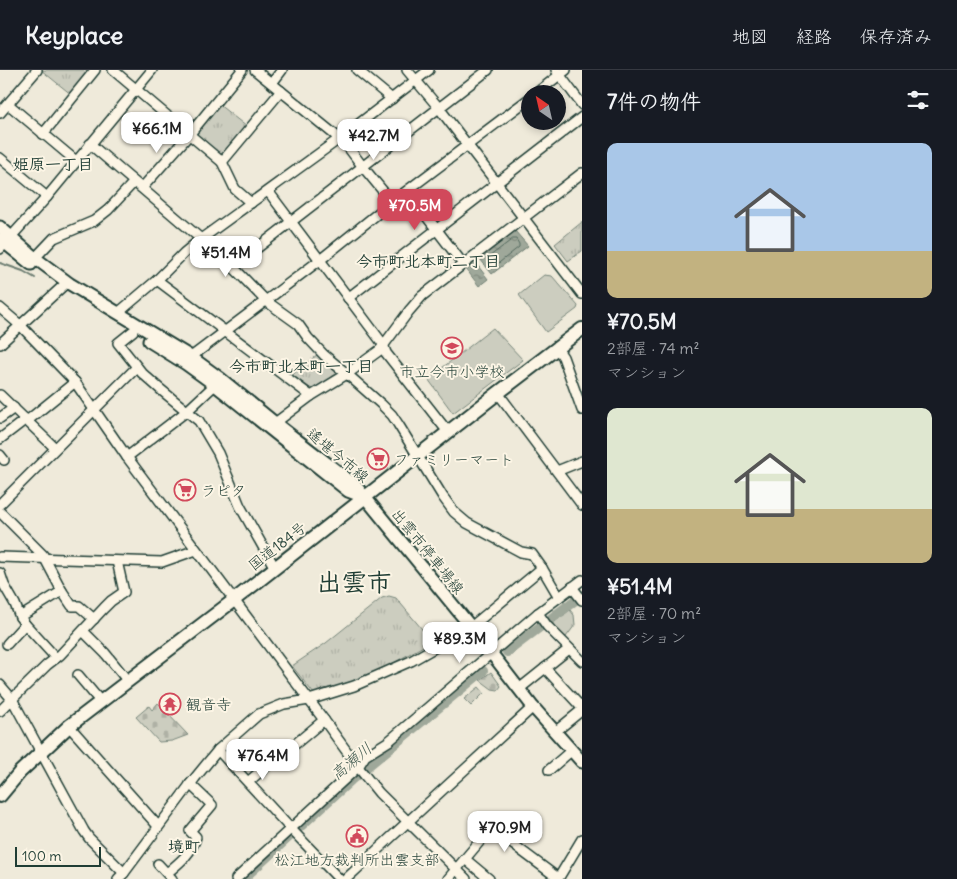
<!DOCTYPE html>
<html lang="ja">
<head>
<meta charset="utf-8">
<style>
  body { margin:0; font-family:Delius,"Klee One",sans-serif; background:#242831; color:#f1f3f6; height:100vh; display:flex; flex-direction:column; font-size:19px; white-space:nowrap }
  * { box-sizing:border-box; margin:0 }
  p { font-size:16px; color:#9ea1a6 }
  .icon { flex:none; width:28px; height:28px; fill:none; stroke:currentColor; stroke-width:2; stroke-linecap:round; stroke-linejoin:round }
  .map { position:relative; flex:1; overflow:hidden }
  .side { display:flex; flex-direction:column; background:#171b24; width:375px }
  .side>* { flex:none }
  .needle { width:32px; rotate:326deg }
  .tools { position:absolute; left:521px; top:15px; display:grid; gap:10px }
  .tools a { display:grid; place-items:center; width:45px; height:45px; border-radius:50%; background:#171b24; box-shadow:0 2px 8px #0003; font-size:25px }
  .scale { position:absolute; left:15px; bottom:12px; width:86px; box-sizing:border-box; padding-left:5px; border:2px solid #1f3d34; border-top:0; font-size:14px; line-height:18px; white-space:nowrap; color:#1f3d34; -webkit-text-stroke:4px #fcf5e5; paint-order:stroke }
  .price { position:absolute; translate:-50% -42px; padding:0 11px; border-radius:10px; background:#fff; color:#222; font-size:16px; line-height:32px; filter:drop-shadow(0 1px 2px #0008) }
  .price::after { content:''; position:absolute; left:50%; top:30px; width:15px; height:11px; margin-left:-8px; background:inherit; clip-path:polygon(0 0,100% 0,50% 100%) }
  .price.selected { background:#d1495b; color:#fff }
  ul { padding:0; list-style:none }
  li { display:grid; align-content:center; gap:10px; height:265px; padding:0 25px }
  li span { display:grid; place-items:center; height:155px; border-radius:10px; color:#555 }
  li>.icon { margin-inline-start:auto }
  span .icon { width:90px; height:90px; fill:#fffc; stroke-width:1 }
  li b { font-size:21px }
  h2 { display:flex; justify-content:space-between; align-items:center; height:60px; padding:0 25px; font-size:21px }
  header { display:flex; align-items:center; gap:30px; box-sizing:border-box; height:70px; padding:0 25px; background:#171b24; border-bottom:1px solid #363941 }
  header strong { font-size:24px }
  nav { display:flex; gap:28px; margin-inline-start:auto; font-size:18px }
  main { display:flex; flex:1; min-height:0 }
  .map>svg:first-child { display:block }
  .grass { fill:#cccdbf; stroke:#76857a }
  .cemetery { fill:url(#cemetery-stones); stroke:#76857a }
  .park { fill:url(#park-tufts); stroke:#76857a }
  .water { fill:url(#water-ripples); stroke:#6c7d71 }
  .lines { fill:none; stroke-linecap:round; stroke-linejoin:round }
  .shore { stroke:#52685d; stroke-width:1 }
  .stream { stroke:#6c7d71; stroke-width:2 }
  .river { stroke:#9fa89a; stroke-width:10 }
  .minor-casing { stroke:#1f3d34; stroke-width:12 }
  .major-casing { stroke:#1f3d34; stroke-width:15 }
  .highway-casing { stroke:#1f3d34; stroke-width:16 }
  .minor { stroke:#fcf5e5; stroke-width:9 }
  .major { stroke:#fcf5e5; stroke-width:11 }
  .highway { stroke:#fcf5e5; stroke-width:12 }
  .labels { text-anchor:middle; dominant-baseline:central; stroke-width:4; stroke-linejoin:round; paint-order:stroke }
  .poi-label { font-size:15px; fill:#1f3d34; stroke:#fcf5e5; text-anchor:start }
  .street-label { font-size:15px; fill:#1f3d34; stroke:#fcf5e5 }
  .neighbourhood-label { font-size:16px; font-weight:bold; fill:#1f3d34; stroke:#fcf5e5 }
  .water-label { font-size:16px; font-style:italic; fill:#455d53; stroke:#fcf5e5 }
  .town-label { font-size:25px; font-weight:bold; fill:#1f3d34; stroke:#fcf5e5 }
</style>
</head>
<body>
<header>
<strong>Keyplace</strong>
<nav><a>地図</a><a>経路</a><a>保存済み</a></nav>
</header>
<main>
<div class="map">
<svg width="582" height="809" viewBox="0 0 582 809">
  <defs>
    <pattern id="cemetery-stones" width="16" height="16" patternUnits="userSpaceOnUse" patternTransform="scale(1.25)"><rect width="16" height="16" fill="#cccdbf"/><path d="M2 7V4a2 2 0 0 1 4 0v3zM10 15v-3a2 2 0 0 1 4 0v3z" fill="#afb1a5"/></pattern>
    <pattern id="park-tufts" width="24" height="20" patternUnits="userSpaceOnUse" patternTransform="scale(1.25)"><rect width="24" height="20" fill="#cccdbf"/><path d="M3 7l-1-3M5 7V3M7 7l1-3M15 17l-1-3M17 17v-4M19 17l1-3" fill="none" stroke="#afb1a5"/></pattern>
    <pattern id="water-ripples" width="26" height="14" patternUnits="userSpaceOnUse" patternTransform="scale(1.25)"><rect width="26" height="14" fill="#9fa89a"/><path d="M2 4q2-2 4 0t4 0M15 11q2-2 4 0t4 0" fill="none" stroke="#818a7e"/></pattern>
  </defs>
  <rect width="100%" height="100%" fill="#efeada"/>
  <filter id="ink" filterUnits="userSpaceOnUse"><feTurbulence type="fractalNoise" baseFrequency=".02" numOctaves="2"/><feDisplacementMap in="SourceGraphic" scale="10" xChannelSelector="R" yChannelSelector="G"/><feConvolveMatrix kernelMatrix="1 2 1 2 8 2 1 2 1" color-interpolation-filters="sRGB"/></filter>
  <g filter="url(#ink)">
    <g class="grass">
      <polygon points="544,205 552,206 578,236 577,239 546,262 519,225"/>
      <polygon points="493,258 523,290 453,343 428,309"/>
    </g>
    <g class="cemetery">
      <polygon points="491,602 501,616 498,620 492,619 480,610"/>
      <polygon points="479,617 484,623 471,636 464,629"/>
      <polygon points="158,633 165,640 167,643 188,665 172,671 159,672 136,647 149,636 152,640"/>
    </g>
    <g class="park">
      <polygon points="41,0 93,0 72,25"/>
      <polygon points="218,34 247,57 222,87 193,65"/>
      <polygon points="582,152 582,181 568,191 555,174"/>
      <polygon points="318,284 339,302 313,320 292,305"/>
      <polygon points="389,526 396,528 432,571 390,595 343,615 324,619 314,624 292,596 326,573 382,528"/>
      <polygon points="570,540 574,545 575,555 566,567 561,565 551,555"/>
    </g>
    <g class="water">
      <polygon points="515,161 528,176 492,204 480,189"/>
      <polygon points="475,192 488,209 479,216 466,199"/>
    </g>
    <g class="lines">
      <polygon class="shore" points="513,169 516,169 519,174 519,177 495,196 492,196 488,191 488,188"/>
      <polyline class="stream" points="0,193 23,201 35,208"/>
      <g class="river">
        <polyline points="507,582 582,525"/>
        <polyline points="243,809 351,710 483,601"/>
      </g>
      <g class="minor-casing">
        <g id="minor">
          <polyline points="113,0 222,92 235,119 251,133"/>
          <polyline points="255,0 345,73 363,97 392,132"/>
          <polyline points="357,0 392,29"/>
          <polyline points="407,0 439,38 582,224"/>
          <polyline points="556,0 582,35"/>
          <polyline points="272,13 282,0"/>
          <polyline points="535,24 566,0"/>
          <polyline points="8,34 76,91"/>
          <polyline points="0,43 37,0"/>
          <polyline points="43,64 95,0"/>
          <polyline points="90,74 201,169 233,197 266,231 298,254 308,268 324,285 347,304 381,334 392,345 398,354 443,427 454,442 467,453 521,482 532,484 542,498 559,527"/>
          <polyline points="0,88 47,127"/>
          <polyline points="222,92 281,21"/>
          <polyline points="142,118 189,65 242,0"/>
          <polyline points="268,121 383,274 386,283 448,362"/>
          <polyline points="407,121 463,194"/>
          <polyline points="0,179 47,127 152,0"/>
          <polyline points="35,188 54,168 94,151 108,140 134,112"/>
          <path d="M 233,197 C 317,131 403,66 488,0"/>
          <polyline points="157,210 311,326"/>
          <polyline points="348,228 582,47"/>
          <polyline points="0,238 20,255 75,312 127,387 324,650 358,697 379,723 466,809"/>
          <polyline points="118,243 157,210 184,183 201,169 339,69 429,0"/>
          <polyline points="133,261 118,273 142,303 160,319 199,351 218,383 240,436 275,498"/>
          <polyline points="0,274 63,216"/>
          <polyline points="557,278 563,287 582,340"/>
          <polyline points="187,292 191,287 320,190 392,132 530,28"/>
          <polyline points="498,323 582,435"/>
          <polyline points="0,325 55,378"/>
          <polyline points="0,348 14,338"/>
          <polyline points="27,351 75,312"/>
          <polyline points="272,357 275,353 311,326 347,304 380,280 409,241 422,226 582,103"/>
          <polyline points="0,369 26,349"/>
          <polyline points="0,385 4,390"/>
          <polyline points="127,387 187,341 219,311"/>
          <polyline points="557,401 582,391"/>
          <polyline points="0,434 137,297"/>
          <polyline points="0,442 43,485 62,521 72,536 79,536 94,549"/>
          <polyline points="0,487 162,492 196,480"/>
          <polyline points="0,503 4,515 15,534 20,547 25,554 56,588"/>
          <polyline points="572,517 582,530"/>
          <polyline points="538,543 547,556 582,591"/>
          <polyline points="20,547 62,521"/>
          <polyline points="83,561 105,583 127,610"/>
          <polyline points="7,574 25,554"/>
          <polyline points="545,598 582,638"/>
          <polyline points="78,605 100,631"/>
          <polyline points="0,615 12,629 84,761 89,768 124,803"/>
          <polyline points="519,619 569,579"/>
          <polyline points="0,641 47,595 60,585 104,538 111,531 124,522 117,491"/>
          <polyline points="69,656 158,756"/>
          <polyline points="555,662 582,640"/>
          <polyline points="218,680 290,758 339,809"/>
          <polyline points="549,700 572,680"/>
          <polyline points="248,712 269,694 281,686 324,650"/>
          <polyline points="465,789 489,809"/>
          <polyline points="158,794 172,809"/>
          <path d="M 167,803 C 179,793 192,783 196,767 L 190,761 L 212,735 L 190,714"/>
          <polyline points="118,809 124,803 195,708 218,680 259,644 284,634 309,630 354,616 411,591 471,557 542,498"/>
          <polyline points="236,809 358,697 365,686 389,671 538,543 582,510"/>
          <path d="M 346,809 C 408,751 471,694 533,637"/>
          <polyline points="448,809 491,758 558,808"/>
          <polyline points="558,809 582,769"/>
        </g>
      </g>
      <g class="major-casing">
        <g id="major">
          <polyline points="0,157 35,188 70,214 191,287 221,309 275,353 355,415 471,557 533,637 582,692"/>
          <polyline points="0,169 31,194"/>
          <polyline points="149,271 186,294 215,315 348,421 364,427"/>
        </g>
      </g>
      <g class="highway-casing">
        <polyline id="highway" points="0,726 20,702 69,656 234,530 498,323 582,259"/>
      </g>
      <use href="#minor" class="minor"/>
      <use href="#major" class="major"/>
      <use href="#highway" class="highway"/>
    </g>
  </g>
  <defs>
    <g id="school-ring" transform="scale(1.125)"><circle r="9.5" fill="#fcf5e5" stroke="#d1495b" stroke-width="1.5"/><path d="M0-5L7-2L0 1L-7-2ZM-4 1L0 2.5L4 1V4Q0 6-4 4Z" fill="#d1495b"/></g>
    <g id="supermarket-ring" transform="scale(1.125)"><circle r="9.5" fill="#fcf5e5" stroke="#d1495b" stroke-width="1.5"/><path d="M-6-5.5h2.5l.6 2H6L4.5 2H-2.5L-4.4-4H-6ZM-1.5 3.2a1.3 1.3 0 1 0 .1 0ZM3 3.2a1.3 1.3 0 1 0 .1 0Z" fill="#d1495b"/></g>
    <g id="temple-ring" transform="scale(1.125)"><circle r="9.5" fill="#fcf5e5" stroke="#d1495b" stroke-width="1.5"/><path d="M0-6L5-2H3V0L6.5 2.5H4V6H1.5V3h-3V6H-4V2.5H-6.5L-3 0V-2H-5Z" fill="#d1495b"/></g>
    <g id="civic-ring" transform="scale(1.125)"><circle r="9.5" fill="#fcf5e5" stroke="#d1495b" stroke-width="1.5"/><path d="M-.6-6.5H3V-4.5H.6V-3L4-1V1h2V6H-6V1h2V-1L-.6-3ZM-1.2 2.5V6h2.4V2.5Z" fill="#d1495b"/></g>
  </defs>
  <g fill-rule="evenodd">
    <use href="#school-ring" x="452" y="278"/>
    <use href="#supermarket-ring" x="378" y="389"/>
    <use href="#supermarket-ring" x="185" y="420"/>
    <use href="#temple-ring" x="170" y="634"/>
    <use href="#civic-ring" x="357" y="766"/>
  </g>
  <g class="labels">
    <g class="poi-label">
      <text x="452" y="301" text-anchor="middle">市立今市小学校</text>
      <text x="394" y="389">ファミリーマート</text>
      <text x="201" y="420">ラピタ</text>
      <text x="186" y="634">観音寺</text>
      <text x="357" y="789" text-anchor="middle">松江地方裁判所出雲支部</text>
    </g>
    <g class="street-label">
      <text transform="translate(338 385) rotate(40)">遙堪今市線</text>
      <text transform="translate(277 476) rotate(-38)">国道184号</text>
      <text transform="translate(428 481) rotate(51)">出雲市停車場線</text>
    </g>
    <g class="neighbourhood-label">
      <text x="53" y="94">姫原一丁目</text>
      <text x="428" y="191">今市町北本町二丁目</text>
      <text x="301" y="296">今市町北本町一丁目</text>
      <text x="184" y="776">境町</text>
    </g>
    <g class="water-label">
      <text transform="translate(351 691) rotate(-40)">高瀬川</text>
    </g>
    <g class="town-label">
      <text x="354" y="512">出雲市</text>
    </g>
  </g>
</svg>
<div class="tools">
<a><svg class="needle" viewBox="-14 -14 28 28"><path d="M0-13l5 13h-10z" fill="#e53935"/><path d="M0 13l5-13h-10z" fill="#9ea1a6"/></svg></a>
</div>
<div class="scale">100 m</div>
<b class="price" style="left:157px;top:84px">¥66.1M</b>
<b class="price" style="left:374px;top:91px">¥42.7M</b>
<b class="price selected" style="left:415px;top:161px">¥70.5M</b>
<b class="price" style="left:226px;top:208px">¥51.4M</b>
<b class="price" style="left:460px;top:594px">¥89.3M</b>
<b class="price" style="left:263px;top:711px">¥76.4M</b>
<b class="price" style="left:505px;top:783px">¥70.9M</b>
</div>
<section class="side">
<h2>7件の物件<svg class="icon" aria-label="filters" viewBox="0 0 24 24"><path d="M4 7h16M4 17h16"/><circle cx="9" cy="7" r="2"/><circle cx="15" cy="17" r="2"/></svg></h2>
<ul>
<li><span style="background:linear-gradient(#a9c7e8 70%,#c2b280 0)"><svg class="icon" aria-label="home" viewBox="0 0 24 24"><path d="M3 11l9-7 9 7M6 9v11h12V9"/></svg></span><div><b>¥70.5M</b><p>2部屋 · 74 m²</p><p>マンション</p></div></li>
<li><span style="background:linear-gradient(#dfe7d0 65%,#c2b280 0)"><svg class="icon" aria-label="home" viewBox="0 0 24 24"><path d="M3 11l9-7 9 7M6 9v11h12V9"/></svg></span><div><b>¥51.4M</b><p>2部屋 · 70 m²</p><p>マンション</p></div></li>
</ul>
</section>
</main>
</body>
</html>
